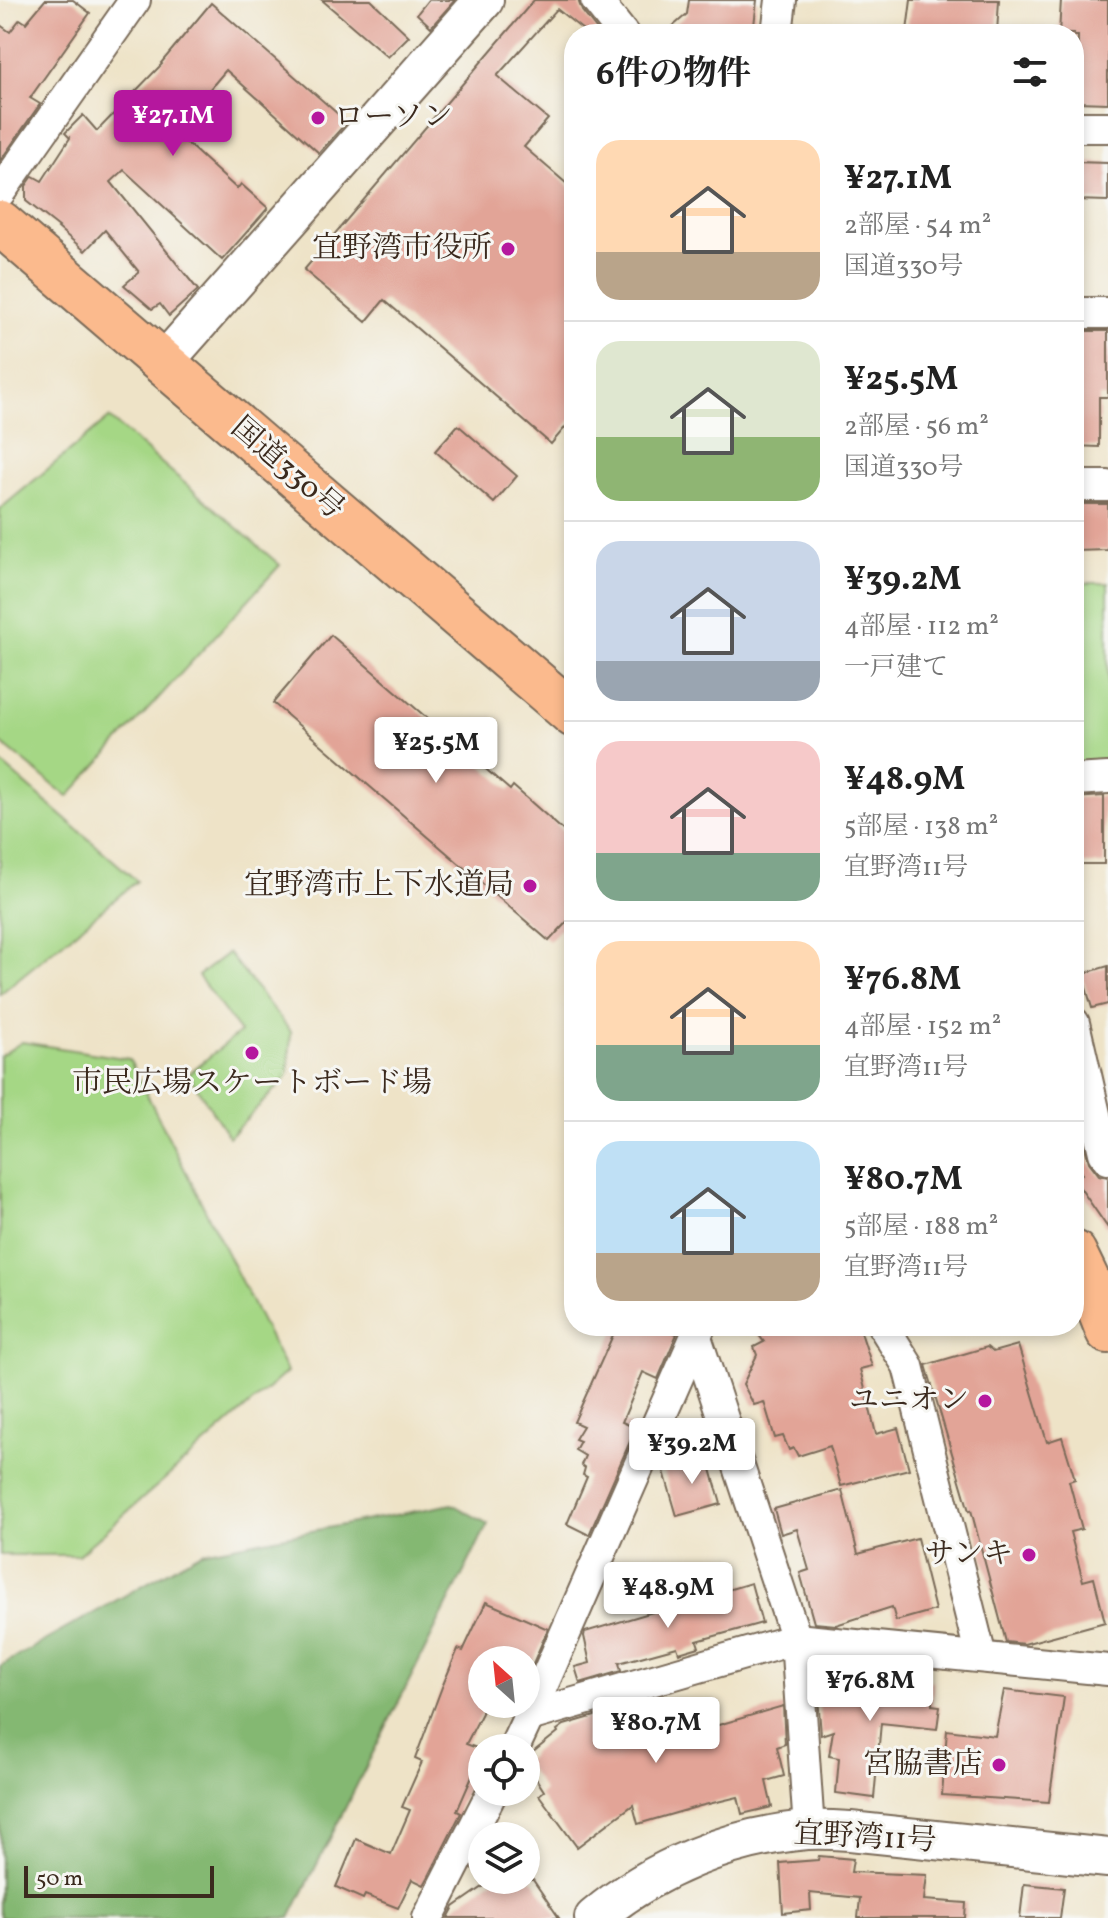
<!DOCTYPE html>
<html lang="ja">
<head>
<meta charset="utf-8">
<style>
  body { margin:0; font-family:Vollkorn,"Noto Serif JP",serif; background:#f2f2f2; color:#222; height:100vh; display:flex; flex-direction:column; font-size:30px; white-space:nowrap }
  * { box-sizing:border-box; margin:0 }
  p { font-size:26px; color:#767676 }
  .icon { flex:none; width:44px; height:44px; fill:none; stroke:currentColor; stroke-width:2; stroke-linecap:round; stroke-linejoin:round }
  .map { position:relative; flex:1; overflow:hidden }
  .side { position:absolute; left:564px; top:24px; width:520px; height:1312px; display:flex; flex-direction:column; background:#fff; border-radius:32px; box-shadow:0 4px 12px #0003 }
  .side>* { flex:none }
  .needle { width:52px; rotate:333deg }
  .tools { position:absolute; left:468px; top:1646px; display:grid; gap:16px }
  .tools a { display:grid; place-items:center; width:72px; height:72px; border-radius:50%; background:#fff; box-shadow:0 4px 12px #0003; font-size:40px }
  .scale { position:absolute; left:24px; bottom:20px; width:190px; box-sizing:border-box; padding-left:8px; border:4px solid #3b2a1e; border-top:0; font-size:22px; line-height:28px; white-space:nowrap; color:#3b2a1e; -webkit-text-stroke:6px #f6f6f2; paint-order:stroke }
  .price { position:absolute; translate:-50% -68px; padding:0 18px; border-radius:8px; background:#fff; color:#222; font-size:26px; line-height:52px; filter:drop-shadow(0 2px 4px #0008) }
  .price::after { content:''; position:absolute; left:50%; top:48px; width:24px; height:18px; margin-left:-12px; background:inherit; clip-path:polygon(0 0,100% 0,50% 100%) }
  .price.current { background:#b5179e; color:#fff }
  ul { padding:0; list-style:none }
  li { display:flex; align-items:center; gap:24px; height:200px; padding:0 32px }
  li+li { border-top:2px solid #e0e0e0 }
  li span { display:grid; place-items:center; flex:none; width:224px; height:160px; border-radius:24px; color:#555 }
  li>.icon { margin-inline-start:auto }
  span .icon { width:96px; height:96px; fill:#fffc; stroke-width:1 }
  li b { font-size:34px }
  h2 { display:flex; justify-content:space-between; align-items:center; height:96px; padding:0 32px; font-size:34px }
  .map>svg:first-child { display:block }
  .green { fill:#a5d785; stroke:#708052; stroke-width:2 }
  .forest { fill:#84b872; stroke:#607148; stroke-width:2 }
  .building { fill:#e2a497 }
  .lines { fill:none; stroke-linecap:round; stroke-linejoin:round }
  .minor-casing { stroke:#7a6b59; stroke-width:34 }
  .tertiary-casing { stroke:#7a6b59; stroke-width:42 }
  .trunk-casing { stroke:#7a6b59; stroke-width:48 }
  .minor { stroke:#fff; stroke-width:30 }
  .tertiary { stroke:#fff; stroke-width:38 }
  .trunk { stroke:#fbba8d; stroke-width:44 }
  .poi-dot { fill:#b5179e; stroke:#f6f6f2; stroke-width:3 }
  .labels { text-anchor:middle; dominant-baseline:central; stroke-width:6; stroke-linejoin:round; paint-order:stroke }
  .poi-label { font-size:30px; fill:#3b2a1e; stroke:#f6f6f2; text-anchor:end }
  .street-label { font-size:30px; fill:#3b2a1e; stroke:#f6f6f2 }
</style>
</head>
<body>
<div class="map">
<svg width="1108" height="1918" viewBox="0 0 1108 1918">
  <rect width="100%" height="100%" fill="#f6f6f2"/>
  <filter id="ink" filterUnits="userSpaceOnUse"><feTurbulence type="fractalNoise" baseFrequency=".0125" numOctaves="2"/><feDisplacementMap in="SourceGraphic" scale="16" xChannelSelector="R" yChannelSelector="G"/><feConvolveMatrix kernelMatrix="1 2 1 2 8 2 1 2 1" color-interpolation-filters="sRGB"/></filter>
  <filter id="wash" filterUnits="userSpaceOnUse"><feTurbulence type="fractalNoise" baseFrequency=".006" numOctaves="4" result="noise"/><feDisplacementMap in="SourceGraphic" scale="32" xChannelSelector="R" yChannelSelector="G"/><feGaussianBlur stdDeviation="1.8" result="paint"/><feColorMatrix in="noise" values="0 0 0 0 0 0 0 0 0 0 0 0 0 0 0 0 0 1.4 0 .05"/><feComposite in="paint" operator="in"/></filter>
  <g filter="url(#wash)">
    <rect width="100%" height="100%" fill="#eee3c7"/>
    <g class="green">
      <polygon points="109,418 280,565 68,797 0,742 0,509"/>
      <polygon points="1074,583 1108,583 1108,767 1074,768"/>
      <polygon points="0,762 137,881 0,994"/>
      <polygon points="228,953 291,1032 288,1076 229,1137 188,1074 240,1032 198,976"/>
      <polygon points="22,1042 129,1059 287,1372 78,1555 0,1555 0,1056"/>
    </g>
    <polygon class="forest" points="452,1504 488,1524 290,1918 0,1918 0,1666 202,1552"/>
    <g id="blocks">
      <g class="building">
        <polygon points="45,0 73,0 90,13 30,98 40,104 0,161 0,25 10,32 20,19 26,23"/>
        <polygon points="322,0 371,0 409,36 388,57"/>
        <polygon points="428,0 455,0 431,27 417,14"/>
        <polygon points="534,0 578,0 582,11 600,34 588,34 557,9 497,76 548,119 524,147 574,190 574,417 551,444 384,300 366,322 304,270"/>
        <polygon points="689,0 757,0 753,34 664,34 687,14"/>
        <polygon points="911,0 999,0 997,33 939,29 939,34 907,31"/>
        <polygon points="1061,0 1108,0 1108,103 1077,102 1078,36 1074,36 1074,34 1059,34"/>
        <polygon points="211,3 347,122 319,153 226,70 181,123 185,127 177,134 237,189 241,184 268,208 222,260 124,170 111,182 198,290 169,316 160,304 152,309 124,285 139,272 105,230 85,251 58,228 59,227 26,201 26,186 33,176 42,181 70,138 65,133 83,115 97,131 162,64 161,63"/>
        <polygon points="1074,162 1108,163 1108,201 1074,200"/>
        <polygon points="1074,331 1108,331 1108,397 1099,397 1099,447 1074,446"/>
        <polygon points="458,425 517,476 494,503 435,451"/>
        <polygon points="1074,504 1108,504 1108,550 1074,551"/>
        <polygon points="331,635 510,790 513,786 574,840 574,914 549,941 273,703"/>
        <polygon points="1104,796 1104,864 1074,864 1074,798"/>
        <polygon points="1108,966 1108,1004 1092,1008 1082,974"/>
        <polygon points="1074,1106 1089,1162 1099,1175 1108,1177 1108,1228 1074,1179 1082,1174 1074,1161"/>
        <polygon points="617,1326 660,1326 677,1334 658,1379 643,1372 622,1422 636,1428 589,1535 567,1524 587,1477 583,1475 585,1468 581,1465 585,1456 575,1450 580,1441 575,1439 583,1426 574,1422"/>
        <polygon points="752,1326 859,1326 872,1366 860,1369 876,1434 898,1428 909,1469 841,1486 830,1446 798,1456 794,1448 789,1450 783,1436 775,1438 764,1402 754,1405 743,1384 757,1355 754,1347 764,1342"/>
        <polygon points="1018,1345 1047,1442 1062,1437 1075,1479 1069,1481 1082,1529 1070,1532 1083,1581 1094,1578 1105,1622 1024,1644 1006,1642 971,1510 969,1511 926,1365 987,1347 993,1352"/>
        <polygon points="707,1455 721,1504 677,1516 663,1468"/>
        <polygon points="842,1490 858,1554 917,1538 935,1610 896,1621 892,1607 836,1625 814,1623 800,1573 809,1570 797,1529 781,1534 774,1509"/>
        <polygon points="751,1583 762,1623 697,1641 699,1647 679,1653 677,1647 619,1663 621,1671 580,1683 575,1667 590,1663 584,1636 585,1632"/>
        <polygon points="486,1602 548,1629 531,1668 526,1666 526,1660 482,1660 482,1713 466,1744 482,1750 482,1754 457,1811 461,1813 429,1876 424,1885 412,1879 398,1908 365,1895 363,1899 336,1887 356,1839 391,1854 410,1810 402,1807 422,1762 415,1759 442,1687 458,1649 463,1651"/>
        <polygon points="836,1672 933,1682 932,1705 940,1706 937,1729 881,1723 874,1798 836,1793 839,1758 829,1756 833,1731 821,1735 818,1696 834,1695"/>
        <polygon points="1004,1690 1064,1697 1049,1802 942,1795 947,1730 995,1736"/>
        <polygon points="697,1701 700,1710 710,1708 715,1726 783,1706 785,1744 777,1747 784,1776 766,1781 772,1807 742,1814 738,1797 700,1806 638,1824 633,1805 577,1847 539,1795 544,1791 526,1763 532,1753 558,1732 557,1730 564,1725 629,1706 629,1708 645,1704 648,1718"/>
        <polygon points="819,1856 853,1859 851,1872 927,1875 924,1900 966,1903 965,1918 858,1918 860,1898 810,1893 811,1910 783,1913 780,1863 818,1860"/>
        <polygon points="493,1880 533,1880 559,1918 448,1918 454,1907"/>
        <polygon points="1024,1884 1064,1888 1060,1918 1020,1918"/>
      </g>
    </g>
  </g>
  <g filter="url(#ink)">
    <use href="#blocks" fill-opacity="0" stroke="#7a6b59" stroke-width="2"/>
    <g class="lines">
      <g class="minor-casing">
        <g id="minor">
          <polyline points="596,0 623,34"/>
          <polyline points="777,34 781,0"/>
          <polyline points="1074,127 1108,127"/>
          <polyline points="0,192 135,0"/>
          <polyline points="1074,313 1108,313"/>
          <polyline points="1074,486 1108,486"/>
          <polyline points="1074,780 1108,778"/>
          <polyline points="1074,1023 1104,1153 1108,1159"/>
          <polyline points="883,1326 908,1366 981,1657"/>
          <polyline points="696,1337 796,1639 809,1830"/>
          <polyline points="529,1716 796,1639 1108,1670"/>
          <polyline points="514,1748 529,1716 699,1329"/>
          <polyline points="428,1918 492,1792"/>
        </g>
      </g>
      <g class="tertiary-casing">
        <g id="tertiary">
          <polyline points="164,362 484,0"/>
          <path d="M 594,1918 C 653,1868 729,1837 807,1830 C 821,1829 836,1830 850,1831 L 1108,1858"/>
        </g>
      </g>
      <g class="trunk-casing">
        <g id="trunk">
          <polyline points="0,223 574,715"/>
          <polyline points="1074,1253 1091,1288 1108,1331"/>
        </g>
      </g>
      <use href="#minor" class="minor"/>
      <use href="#tertiary" class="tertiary"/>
      <use href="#trunk" class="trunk"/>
    </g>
  </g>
  <g class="poi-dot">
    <circle cx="318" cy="118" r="8"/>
    <circle cx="508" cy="249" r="8"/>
    <circle cx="530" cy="886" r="8"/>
    <circle cx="252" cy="1053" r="8"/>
    <circle cx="985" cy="1401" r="8"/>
    <circle cx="1029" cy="1555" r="8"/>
    <circle cx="999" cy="1765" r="8"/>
  </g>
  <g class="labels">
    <g class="poi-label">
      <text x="334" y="118" text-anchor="start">ローソン</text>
      <text x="492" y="249">宜野湾市役所</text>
      <text x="514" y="886">宜野湾市上下水道局</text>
      <text x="252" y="1084" text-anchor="middle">市民広場スケートボード場</text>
      <text x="969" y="1401">ユニオン</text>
      <text x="1013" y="1555">サンキ</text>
      <text x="983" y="1765">宮脇書店</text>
    </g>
    <g class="street-label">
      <text transform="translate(287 469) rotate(41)">国道330号</text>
      <text transform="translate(865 1838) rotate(3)">宜野湾11号</text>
    </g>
  </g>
</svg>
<div class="tools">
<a><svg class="needle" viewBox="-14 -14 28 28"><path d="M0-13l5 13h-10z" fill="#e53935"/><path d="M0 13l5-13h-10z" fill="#767676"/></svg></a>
<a><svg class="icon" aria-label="locate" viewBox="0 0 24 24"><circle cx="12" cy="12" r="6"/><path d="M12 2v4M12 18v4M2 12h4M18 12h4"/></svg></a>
<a><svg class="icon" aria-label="layers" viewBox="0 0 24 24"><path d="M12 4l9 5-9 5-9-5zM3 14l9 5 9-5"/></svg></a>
</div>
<div class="scale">50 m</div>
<b class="price current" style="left:173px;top:158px">¥27.1M</b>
<b class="price" style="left:436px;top:785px">¥25.5M</b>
<b class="price" style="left:692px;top:1486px">¥39.2M</b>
<b class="price" style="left:668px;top:1630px">¥48.9M</b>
<b class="price" style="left:870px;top:1723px">¥76.8M</b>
<b class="price" style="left:656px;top:1765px">¥80.7M</b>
<section class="side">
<h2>6件の物件<svg class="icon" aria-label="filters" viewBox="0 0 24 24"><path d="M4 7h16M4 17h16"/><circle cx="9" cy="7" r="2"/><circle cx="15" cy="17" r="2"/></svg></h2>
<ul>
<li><span style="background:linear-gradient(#ffd9b3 70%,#b9a48a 0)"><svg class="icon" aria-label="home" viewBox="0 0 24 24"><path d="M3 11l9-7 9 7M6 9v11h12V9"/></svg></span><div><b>¥27.1M</b><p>2部屋 · 54 m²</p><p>国道330号</p></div></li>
<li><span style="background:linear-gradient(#dfe7d0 60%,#8fb573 0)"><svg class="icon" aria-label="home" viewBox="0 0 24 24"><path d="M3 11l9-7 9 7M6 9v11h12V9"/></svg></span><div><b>¥25.5M</b><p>2部屋 · 56 m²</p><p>国道330号</p></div></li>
<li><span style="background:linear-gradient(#c9d6e8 75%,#9aa5b1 0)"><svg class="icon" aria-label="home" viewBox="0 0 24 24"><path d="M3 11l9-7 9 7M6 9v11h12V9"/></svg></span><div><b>¥39.2M</b><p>4部屋 · 112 m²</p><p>一戸建て</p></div></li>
<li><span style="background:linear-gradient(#f6c9c9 70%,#7fa58c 0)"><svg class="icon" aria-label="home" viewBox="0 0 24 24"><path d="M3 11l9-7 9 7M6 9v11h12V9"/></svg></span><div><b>¥48.9M</b><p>5部屋 · 138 m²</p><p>宜野湾11号</p></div></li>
<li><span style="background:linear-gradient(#ffd9b3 65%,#7fa58c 0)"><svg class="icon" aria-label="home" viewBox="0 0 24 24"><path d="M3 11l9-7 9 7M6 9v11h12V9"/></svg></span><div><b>¥76.8M</b><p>4部屋 · 152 m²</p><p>宜野湾11号</p></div></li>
<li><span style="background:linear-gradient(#bfe0f5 70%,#b9a48a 0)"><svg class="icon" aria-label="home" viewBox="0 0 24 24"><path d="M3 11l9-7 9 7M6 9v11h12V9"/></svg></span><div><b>¥80.7M</b><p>5部屋 · 188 m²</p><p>宜野湾11号</p></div></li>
</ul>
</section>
</div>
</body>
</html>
